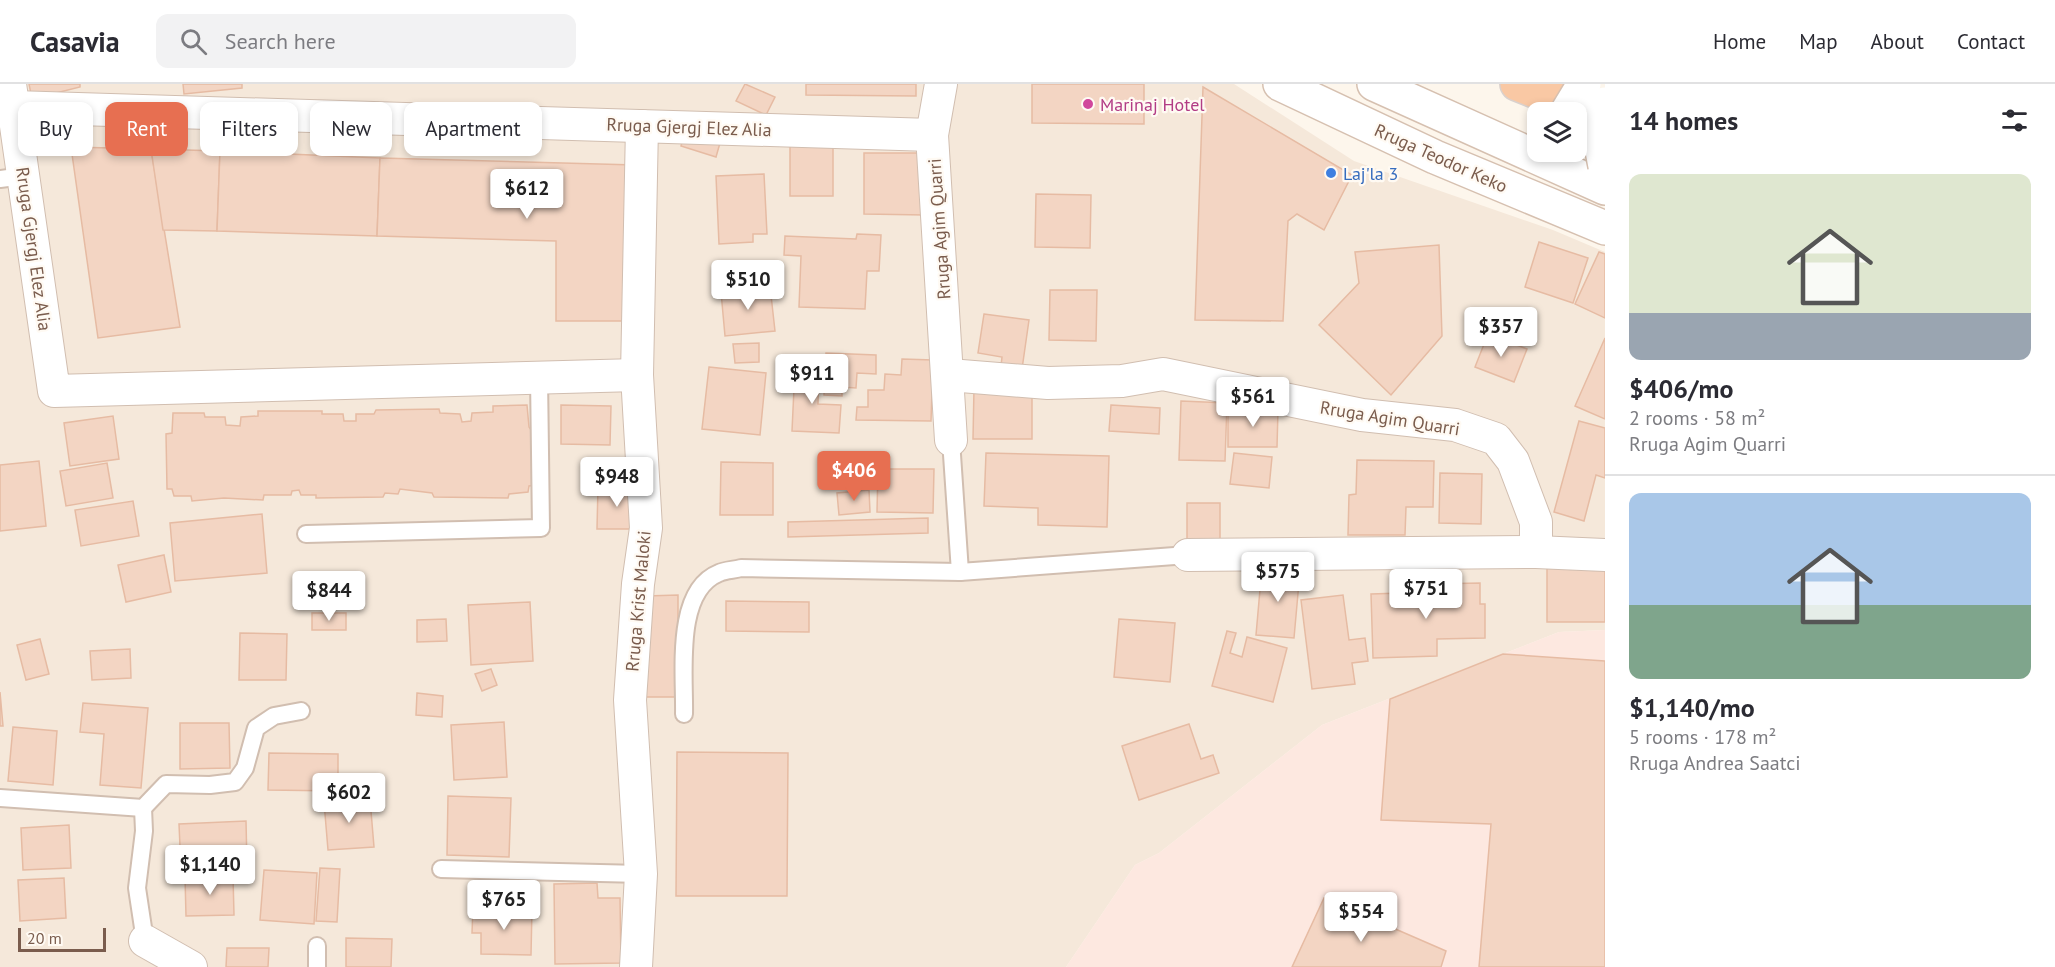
<!DOCTYPE html>
<html lang="en">
<head>
<meta charset="utf-8">
<style>
  body { margin:0; font-family:"PT Sans",sans-serif; background:#f2f2f3; color:#2b2b33; height:100vh; display:flex; flex-direction:column; font-size:22px; white-space:nowrap }
  * { box-sizing:border-box; margin:0 }
  p { font-size:20px; color:#7c7c81 }
  .icon { flex:none; width:33px; height:33px; fill:none; stroke:currentColor; stroke-width:2; stroke-linecap:round; stroke-linejoin:round }
  .map { position:relative; flex:1; overflow:hidden }
  .drawer { display:flex; flex-direction:column; background:#fff; width:450px }
  .drawer>* { flex:none }
  .guide { position:absolute; left:18px; top:18px; width:570px; height:54px; display:flex; gap:12px }
  .buttons { position:absolute; left:1527px; top:18px; display:grid; gap:12px }
  .buttons a { display:grid; place-items:center; width:60px; height:60px; border-radius:12px; background:#fff; box-shadow:0 3px 9px #0003; font-size:30px }
  .scale { position:absolute; left:18px; bottom:15px; width:88px; box-sizing:border-box; padding-left:6px; border:3px solid #7a5c4d; border-top:0; font-size:16px; line-height:21px; white-space:nowrap; color:#7a5c4d; -webkit-text-stroke:4px #fffaf3; paint-order:stroke }
  .price { position:absolute; translate:-50% -51px; padding:0 14px; border-radius:6px; background:#fff; color:#222; font-size:20px; line-height:39px; filter:drop-shadow(0 2px 3px #0008) }
  .price::after { content:''; position:absolute; left:50%; top:36px; width:18px; height:14px; margin-left:-9px; background:inherit; clip-path:polygon(0 0,100% 0,50% 100%) }
  .price.selected { background:#e76f51; color:#fff }
  ul { padding:0; list-style:none }
  li { display:grid; align-content:center; gap:12px; height:318px; padding:0 24px }
  li+li { border-top:2px solid #e1e1e2 }
  li span { display:grid; place-items:center; height:186px; border-radius:12px; color:#555 }
  li>.icon { margin-inline-start:auto }
  span .icon { width:108px; height:108px; fill:#fffc; stroke-width:1 }
  li b { font-size:26px }
  h2 { display:flex; justify-content:space-between; align-items:center; height:72px; padding:0 24px; font-size:26px }
  .pill { padding:0 21px; border-radius:12px; background:#fff; box-shadow:0 3px 9px #0003; font-size:21px; line-height:54px }
  .pill.selected { background:#e76f51; color:#fff }
  header { display:flex; align-items:center; gap:36px; box-sizing:border-box; height:84px; padding:0 30px; background:#fff; border-bottom:2px solid #e1e1e2 }
  header strong { font-size:28px }
  nav { display:flex; gap:33px; margin-inline-start:auto; font-size:21px }
  .search { width:420px; height:54px; background:#f2f2f3; display:flex; align-items:center; gap:15px; box-sizing:border-box; padding:0 21px; border-radius:12px; color:#7c7c81; font-size:22px }
  main { display:flex; flex:1; min-height:0 }
  .map>svg:first-child { display:block }
  .residential { fill:#f5e8da }
  .commercial { fill:#fde8e0 }
  .building { fill:#f3d5c3; stroke:#e6bba3; stroke-width:1.5 }
  .lines { fill:none; stroke-linecap:round; stroke-linejoin:round }
  .service-casing { stroke:#d1beb0; stroke-width:20 }
  .minor-casing { stroke:#d1beb0; stroke-width:34 }
  .secondary-casing { stroke:#d6c0b0; stroke-width:36 }
  .trunk-casing { stroke:#dad1cd; stroke-width:36 }
  .service { stroke:#fff; stroke-width:16 }
  .minor { stroke:#fff; stroke-width:32 }
  .secondary { stroke:#fff; stroke-width:33 }
  .trunk { stroke:#f9c8a4; stroke-width:33 }
  .secondary-bridge-casing { stroke:#d6c0b0; stroke-width:36; stroke-linecap:butt }
  .secondary-bridge { stroke:#fff; stroke-width:33 }
  .hotel-dot { fill:#d1479c; stroke:#fffaf3; stroke-width:2 }
  .shop-dot { fill:#3f7fe0; stroke:#fffaf3; stroke-width:2 }
  .labels { text-anchor:middle; dominant-baseline:central; stroke-width:4.5; stroke-linejoin:round; paint-order:stroke }
  .hotel-label { font-size:18px; fill:#b23c85; stroke:#fffaf3; text-anchor:start }
  .street-label { font-size:18px; fill:#7a5c4d; stroke:#fffaf3 }
  .shop-label { font-size:18px; fill:#366cbe; stroke:#fffaf3; text-anchor:start }
</style>
</head>
<body>
<header>
<strong>Casavia</strong>
<div class="search"><svg class="icon" aria-label="search" viewBox="0 0 24 24"><circle cx="10" cy="10" r="6"/><path d="M15 15l6 6"/></svg>Search here</div>
<nav><a>Home</a><a>Map</a><a>About</a><a>Contact</a></nav>
</header>
<main>
<div class="map">
<svg width="1605" height="883" viewBox="0 0 1605 883">
  <rect width="100%" height="100%" fill="#fdf6ec"/>
  <polygon class="residential" points="0,0 1234,0 1354,77 1553,146 1605,168 1605,546 1559,548 1322,641 1159,769 1135,781 1066,883 0,883"/>
  <polygon class="commercial" points="1605,546 1605,883 1066,883 1135,781 1159,769 1322,641 1559,548"/>
  <g class="building">
    <polygon points="29,0 80,0 80,3 32,15"/>
    <polygon points="183,0 242,0 242,4 184,10"/>
    <polygon points="745,0 775,13 766,31 736,17"/>
    <polygon points="806,0 916,0 916,12 806,11"/>
    <polygon points="1032,0 1144,0 1144,40 1032,39"/>
    <polygon points="1203,3 1352,91 1324,146 1297,130 1288,137 1283,237 1195,236"/>
    <polygon points="684,49 720,59 716,73 681,62"/>
    <rect x="790" y="60" width="43" height="52"/>
    <polygon points="71,63 151,65 180,243 98,254"/>
    <polygon points="151,65 220,67 217,147 163,146"/>
    <polygon points="220,67 380,74 377,152 217,147"/>
    <polygon points="864,69 926,69 925,131 864,130"/>
    <polygon points="380,74 635,81 634,237 556,237 556,157 377,152"/>
    <polygon points="764,90 767,150 753,150 753,158 719,160 716,92"/>
    <polygon points="1036,110 1091,111 1090,164 1035,163"/>
    <polygon points="857,150 881,151 879,187 867,187 865,225 799,223 801,172 784,171 785,152 856,155"/>
    <polygon points="1539,158 1588,174 1573,219 1525,203"/>
    <polygon points="1439,161 1442,252 1391,311 1319,241 1359,199 1355,168"/>
    <polygon points="1599,168 1605,170 1605,234 1575,220"/>
    <polygon points="770,202 775,247 725,252 721,208"/>
    <polygon points="1050,206 1097,206 1096,257 1049,256"/>
    <polygon points="984,230 1029,236 1022,285 1001,282 1002,273 978,269"/>
    <polygon points="1488,250 1527,265 1514,298 1475,283"/>
    <polygon points="1605,254 1605,335 1575,322"/>
    <polygon points="759,259 759,278 735,279 733,260"/>
    <polygon points="826,269 876,271 876,290 857,289 856,304 842,303 842,312 824,311"/>
    <polygon points="902,275 933,276 931,337 856,336 857,323 868,323 868,306 884,306 885,290 901,291"/>
    <polygon points="709,283 766,289 760,351 702,345"/>
    <polygon points="795,283 819,284 818,320 841,321 839,349 792,347"/>
    <polygon points="974,304 1032,305 1032,355 973,355"/>
    <polygon points="1181,317 1227,319 1225,377 1179,376"/>
    <polygon points="527,321 529,343 536,353 536,401 529,402 528,408 509,410 508,414 434,413 432,409 400,405 398,410 385,409 383,413 316,414 316,411 301,411 299,406 292,407 291,411 264,411 263,416 224,414 192,417 191,412 174,412 172,405 167,405 166,350 172,349 173,329 204,329 205,333 225,333 226,341 240,342 241,333 258,332 258,327 322,327 322,330 343,330 344,337 356,337 356,330 374,330 376,326 439,325 440,329 460,330 462,338 471,337 472,329 493,328 493,322"/>
    <polygon points="561,321 611,322 610,361 561,360"/>
    <polygon points="1111,321 1160,324 1159,350 1109,347"/>
    <polygon points="1228,326 1278,326 1277,363 1228,363"/>
    <polygon points="113,332 119,375 70,382 64,339"/>
    <polygon points="1579,337 1605,344 1605,394 1596,391 1584,437 1554,428"/>
    <polygon points="986,369 1109,372 1107,443 1038,441 1038,424 984,422"/>
    <polygon points="1234,369 1272,373 1269,404 1230,400"/>
    <polygon points="1357,376 1434,377 1433,423 1406,423 1405,451 1348,451 1349,411 1356,410"/>
    <polygon points="39,377 46,442 0,447 0,381"/>
    <polygon points="721,378 773,379 773,431 720,431"/>
    <polygon points="107,379 113,414 66,422 60,387"/>
    <polygon points="878,385 934,385 933,429 877,428"/>
    <polygon points="1440,389 1482,390 1481,440 1439,439"/>
    <polygon points="598,402 637,402 636,445 597,445"/>
    <polygon points="869,406 870,428 839,431 837,409"/>
    <polygon points="133,417 139,452 81,462 75,426"/>
    <rect x="1187" y="419" width="33" height="39"/>
    <polygon points="262,430 267,489 175,497 170,439"/>
    <polygon points="928,434 928,449 788,453 788,438"/>
    <polygon points="164,471 171,508 126,518 118,481"/>
    <polygon points="1605,478 1605,538 1547,538 1547,479"/>
    <polygon points="1262,483 1300,487 1294,554 1256,551"/>
    <polygon points="1480,499 1480,520 1485,520 1485,554 1437,555 1437,572 1373,574 1371,510 1433,508 1433,500"/>
    <polygon points="678,511 678,613 645,613 646,512"/>
    <polygon points="1343,511 1349,556 1365,554 1368,577 1352,579 1355,600 1312,605 1301,516"/>
    <polygon points="726,517 809,518 809,548 726,547"/>
    <polygon points="530,518 533,577 471,581 468,521"/>
    <rect x="312" y="529" width="34" height="17"/>
    <polygon points="446,535 447,557 417,558 417,536"/>
    <polygon points="1119,535 1175,539 1170,598 1114,593"/>
    <polygon points="1227,547 1236,549 1230,569 1242,573 1247,553 1287,564 1273,618 1212,602"/>
    <polygon points="240,549 287,550 286,596 239,596"/>
    <polygon points="40,555 49,590 26,596 17,561"/>
    <polygon points="130,565 131,594 92,596 90,567"/>
    <polygon points="1503,570 1605,577 1605,883 1479,883 1491,740 1381,736 1390,615"/>
    <polygon points="491,585 497,601 482,607 475,590"/>
    <polygon points="0,608 3,642 0,642"/>
    <polygon points="417,609 443,612 442,633 416,631"/>
    <polygon points="83,619 148,624 141,704 100,701 104,650 80,648"/>
    <polygon points="504,638 507,693 454,696 451,641"/>
    <polygon points="180,639 229,639 230,684 180,685"/>
    <polygon points="1189,640 1201,675 1213,671 1219,689 1139,716 1122,662"/>
    <polygon points="13,643 57,647 53,701 8,697"/>
    <polygon points="677,668 788,669 787,812 676,812"/>
    <polygon points="269,669 338,670 338,707 268,706"/>
    <polygon points="448,712 511,714 509,773 447,771"/>
    <polygon points="370,715 374,763 328,766 324,718"/>
    <polygon points="246,737 247,782 181,785 179,740"/>
    <polygon points="69,741 71,784 23,786 21,744"/>
    <polygon points="320,784 340,785 337,838 316,837"/>
    <polygon points="264,786 317,789 314,840 260,836"/>
    <polygon points="233,792 234,831 186,832 185,793"/>
    <polygon points="64,794 66,834 20,837 18,796"/>
    <polygon points="597,799 598,814 620,814 621,879 555,880 554,800"/>
    <polygon points="1324,814 1446,867 1441,883 1292,883"/>
    <polygon points="473,824 532,825 531,871 481,870 481,849 472,849"/>
    <polygon points="346,854 392,855 391,883 346,883"/>
    <polygon points="227,864 269,864 268,883 226,883"/>
  </g>
  <g class="lines">
    <g class="service-casing">
      <g id="service">
        <polyline points="0,95 23,92"/>
        <polyline points="951,356 960,488"/>
        <polyline points="306,450 541,444 539,293"/>
        <path d="M 684,630 C 685,590 674,507 719,489 C 725,486 734,486 741,484 L 960,488 L 1188,471"/>
        <polyline points="0,714 143,724 166,700 210,701 235,698 245,684 256,644 274,632 301,627"/>
        <polyline points="143,724 144,747 137,804 145,857"/>
        <polyline points="441,785 641,790"/>
        <polyline points="317,883 317,862"/>
      </g>
    </g>
    <g class="minor-casing">
      <g id="minor">
        <polyline points="10,0 54,307 637,291"/>
        <polyline points="941,0 932,51 951,356"/>
        <polyline points="13,23 932,51"/>
        <polyline points="949,291 1048,299 1122,297 1163,290 1362,331 1455,341 1496,355 1513,377 1536,438 1536,468"/>
        <polyline points="1188,471 1536,468 1605,471"/>
        <polyline points="145,857 191,883"/>
        <polyline points="636,883 641,790 630,616 638,500 646,444 637,291 642,42"/>
      </g>
    </g>
    <g class="secondary-casing">
      <g id="secondary">
        <polyline points="1280,0 1435,73 1605,144"/>
        <polyline points="1374,0 1605,104"/>
      </g>
    </g>
    <g class="trunk-casing">
      <polyline id="trunk" points="1517,0 1605,35"/>
    </g>
    <use href="#service" class="service"/>
    <use href="#minor" class="minor"/>
    <use href="#secondary" class="secondary"/>
    <use href="#trunk" class="trunk"/>
    <g class="secondary-bridge-casing">
      <g id="secondary-bridge">
        <polyline points="1605,20 1599,51 1605,82"/>
        <polyline points="1567,28 1584,0"/>
      </g>
    </g>
    <use href="#secondary-bridge" class="secondary-bridge"/>
  </g>
  <circle class="hotel-dot" cx="1088" cy="20" r="6"/>
  <circle class="shop-dot" cx="1331" cy="89" r="6"/>
  <g class="labels">
    <g class="hotel-label">
      <text x="1100" y="20">Marinaj Hotel</text>
    </g>
    <g class="street-label">
      <text transform="translate(689 43) rotate(2)">Rruga Gjergj Elez Alia</text>
      <text transform="translate(1441 74) rotate(24)">Rruga Teodor Keko</text>
      <text transform="translate(939 145) rotate(-94)">Rruga Agim Quarri</text>
      <text transform="translate(34 165) rotate(82)">Rruga Gjergj Elez Alia</text>
      <text transform="translate(1390 334) rotate(9)">Rruga Agim Quarri</text>
      <text transform="translate(638 517) rotate(-85)">Rruga Krist Maloki</text>
    </g>
    <g class="shop-label">
      <text x="1343" y="89">Laj'la 3</text>
    </g>
  </g>
</svg>
<div class="buttons">
<a><svg class="icon" aria-label="layers" viewBox="0 0 24 24"><path d="M12 4l9 5-9 5-9-5zM3 14l9 5 9-5"/></svg></a>
</div>
<div class="scale">20 m</div>
<b class="price" style="left:527px;top:136px">$612</b>
<b class="price" style="left:748px;top:227px">$510</b>
<b class="price" style="left:1501px;top:274px">$357</b>
<b class="price" style="left:812px;top:321px">$911</b>
<b class="price" style="left:1253px;top:344px">$561</b>
<b class="price selected" style="left:854px;top:418px">$406</b>
<b class="price" style="left:617px;top:424px">$948</b>
<b class="price" style="left:1278px;top:519px">$575</b>
<b class="price" style="left:1426px;top:536px">$751</b>
<b class="price" style="left:329px;top:538px">$844</b>
<b class="price" style="left:349px;top:740px">$602</b>
<b class="price" style="left:210px;top:812px">$1,140</b>
<b class="price" style="left:504px;top:847px">$765</b>
<b class="price" style="left:1361px;top:859px">$554</b>
<div class="guide">
<a class="pill">Buy</a>
<a class="pill selected">Rent</a>
<a class="pill">Filters</a>
<a class="pill">New</a>
<a class="pill">Apartment</a>
</div>
</div>
<section class="drawer">
<h2>14 homes<svg class="icon" aria-label="filters" viewBox="0 0 24 24"><path d="M4 7h16M4 17h16"/><circle cx="9" cy="7" r="2"/><circle cx="15" cy="17" r="2"/></svg></h2>
<ul>
<li><span style="background:linear-gradient(#dfe7d0 75%,#9aa5b1 0)"><svg class="icon" aria-label="home" viewBox="0 0 24 24"><path d="M3 11l9-7 9 7M6 9v11h12V9"/></svg></span><div><b>$406/mo</b><p>2 rooms · 58 m²</p><p>Rruga Agim Quarri</p></div></li>
<li><span style="background:linear-gradient(#a9c7e8 60%,#7fa58c 0)"><svg class="icon" aria-label="home" viewBox="0 0 24 24"><path d="M3 11l9-7 9 7M6 9v11h12V9"/></svg></span><div><b>$1,140/mo</b><p>5 rooms · 178 m²</p><p>Rruga Andrea Saatci</p></div></li>
</ul>
</section>
</main>
</body>
</html>
